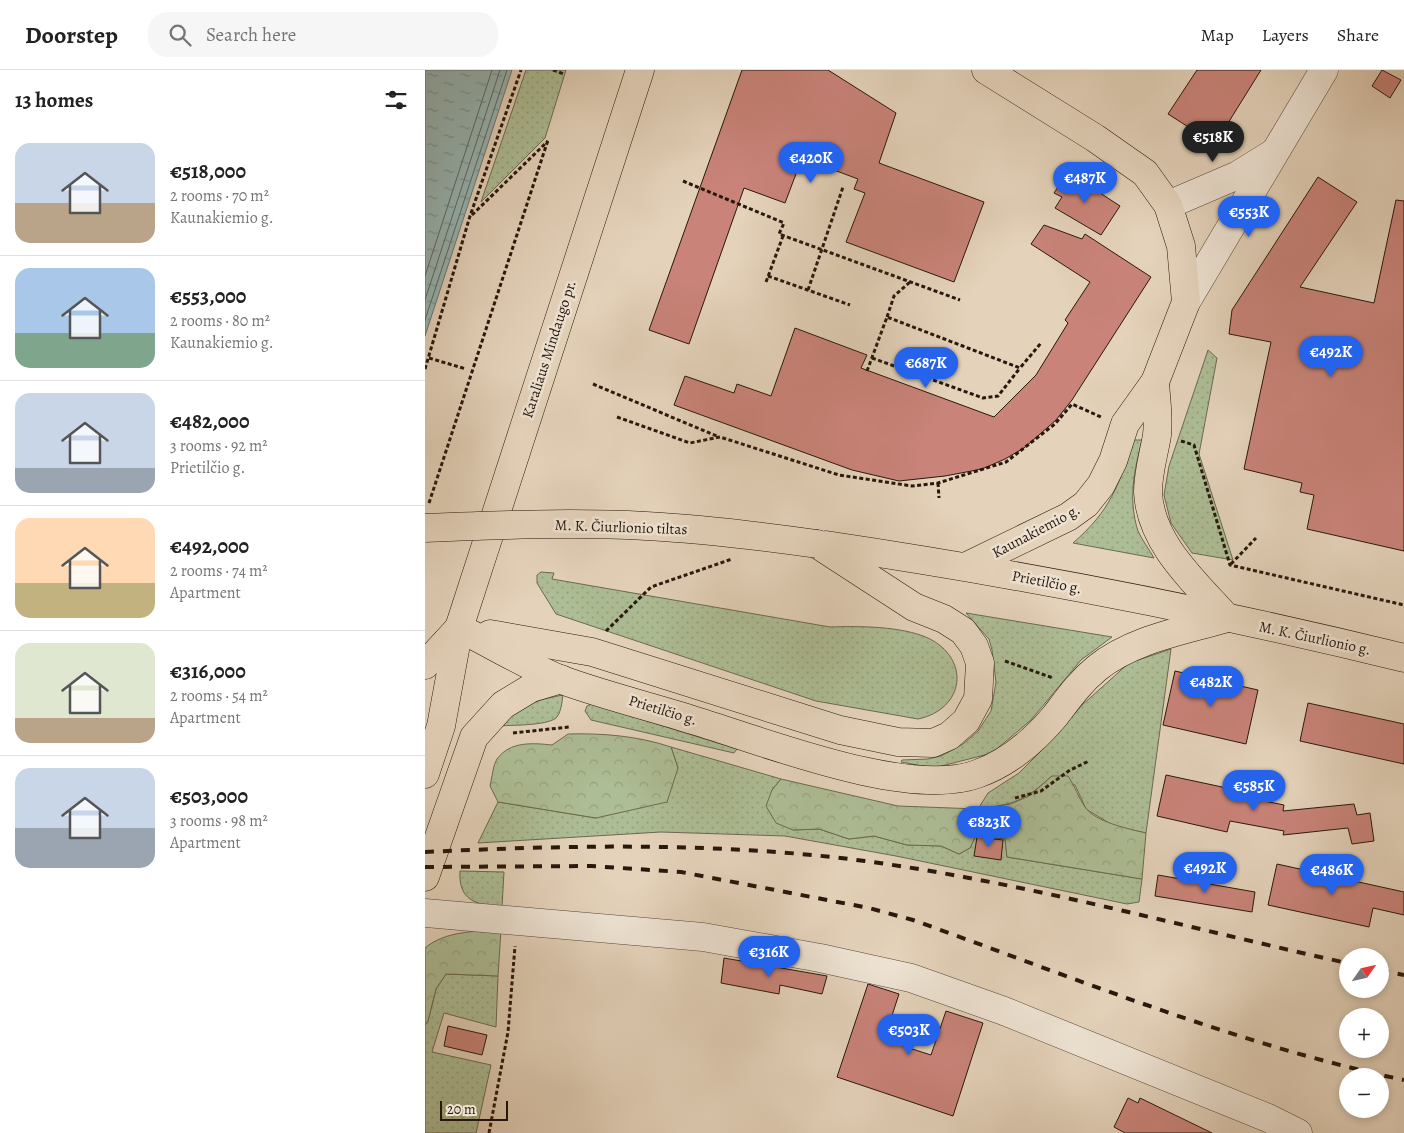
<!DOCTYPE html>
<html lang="en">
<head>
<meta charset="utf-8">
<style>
  body { margin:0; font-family:Alegreya,serif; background:#f6f6f6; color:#222; height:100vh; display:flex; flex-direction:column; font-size:19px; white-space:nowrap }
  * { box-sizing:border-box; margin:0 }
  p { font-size:16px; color:#767676 }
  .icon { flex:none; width:28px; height:28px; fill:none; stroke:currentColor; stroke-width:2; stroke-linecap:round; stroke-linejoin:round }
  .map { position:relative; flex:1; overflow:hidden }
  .panel { display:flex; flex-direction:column; background:#fff; width:425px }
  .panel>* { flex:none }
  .needle { width:32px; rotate:56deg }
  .buttons { position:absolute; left:914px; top:878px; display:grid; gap:10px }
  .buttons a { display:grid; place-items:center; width:50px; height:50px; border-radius:50%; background:#fff; box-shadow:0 2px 8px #0003; font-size:25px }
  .scale { position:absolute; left:15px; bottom:12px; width:68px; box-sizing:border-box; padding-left:5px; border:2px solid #27170c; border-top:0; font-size:14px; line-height:18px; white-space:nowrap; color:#27170c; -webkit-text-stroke:4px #ede2d2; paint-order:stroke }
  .price { position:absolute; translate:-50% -42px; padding:0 11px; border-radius:18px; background:#2563eb; color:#fff; font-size:16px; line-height:32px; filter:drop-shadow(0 1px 2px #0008) }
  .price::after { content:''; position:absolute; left:50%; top:30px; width:15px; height:11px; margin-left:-8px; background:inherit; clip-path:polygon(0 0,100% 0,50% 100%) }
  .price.selected { background:#222; color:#fff }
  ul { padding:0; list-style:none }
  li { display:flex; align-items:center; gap:15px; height:125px; padding:0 15px }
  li+li { border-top:1px solid #e0e0e0 }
  li span { display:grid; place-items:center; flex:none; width:140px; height:100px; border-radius:15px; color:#555 }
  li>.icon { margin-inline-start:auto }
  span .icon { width:60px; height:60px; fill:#fffc; stroke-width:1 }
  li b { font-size:21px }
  h2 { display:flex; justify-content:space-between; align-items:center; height:60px; padding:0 15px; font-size:21px }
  header { display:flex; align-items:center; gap:30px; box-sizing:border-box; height:70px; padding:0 25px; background:#fff; border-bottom:1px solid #e0e0e0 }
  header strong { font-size:24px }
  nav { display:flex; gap:28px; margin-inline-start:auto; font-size:18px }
  .search { width:350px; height:45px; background:#f6f6f6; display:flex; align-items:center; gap:12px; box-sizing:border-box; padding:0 18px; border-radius:20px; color:#767676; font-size:19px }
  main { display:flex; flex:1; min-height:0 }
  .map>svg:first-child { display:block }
  .grass { fill:url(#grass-dots); stroke:#6a6a50 }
  .forest { fill:url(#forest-crowns); stroke:#6a6a50 }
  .water { fill:url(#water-ripples); stroke:#6a7671 }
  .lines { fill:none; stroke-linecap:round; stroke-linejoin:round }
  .shore { stroke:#5e6660; stroke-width:1 }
  .building { fill:#c98379; stroke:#27170c }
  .minor-casing { stroke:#564638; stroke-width:29 }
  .major-casing { stroke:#27170c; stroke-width:29 }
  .path { stroke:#27170c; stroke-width:3; stroke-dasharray:4 2.5; stroke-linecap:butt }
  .minor { stroke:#ede2d2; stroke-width:28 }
  .major { stroke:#e4d2ba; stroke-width:28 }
  .rail { stroke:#27170c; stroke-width:4; stroke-dasharray:9 9; stroke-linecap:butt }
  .major-bridge-casing { stroke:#27170c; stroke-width:29; stroke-linecap:butt }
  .major-bridge { stroke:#e4d2ba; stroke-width:28 }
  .labels { text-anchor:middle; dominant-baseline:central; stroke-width:5; stroke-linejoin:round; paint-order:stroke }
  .street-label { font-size:15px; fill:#27170c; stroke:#ede2d2 }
</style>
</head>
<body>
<header>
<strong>Doorstep</strong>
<div class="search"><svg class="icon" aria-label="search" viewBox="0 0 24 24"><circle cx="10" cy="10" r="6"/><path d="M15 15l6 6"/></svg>Search here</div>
<nav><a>Map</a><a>Layers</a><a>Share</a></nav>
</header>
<main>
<section class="panel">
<h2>13 homes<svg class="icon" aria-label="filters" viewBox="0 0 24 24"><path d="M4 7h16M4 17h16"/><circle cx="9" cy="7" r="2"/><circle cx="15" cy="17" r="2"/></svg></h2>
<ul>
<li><span style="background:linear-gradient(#c9d6e8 60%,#b9a48a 0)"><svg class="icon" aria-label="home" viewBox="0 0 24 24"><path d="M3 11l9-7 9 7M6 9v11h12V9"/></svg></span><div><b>€518,000</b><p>2 rooms · 70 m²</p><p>Kaunakiemio g.</p></div></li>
<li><span style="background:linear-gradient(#a9c7e8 65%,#7fa58c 0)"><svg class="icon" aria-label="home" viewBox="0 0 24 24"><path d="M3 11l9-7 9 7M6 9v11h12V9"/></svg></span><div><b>€553,000</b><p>2 rooms · 80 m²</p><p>Kaunakiemio g.</p></div></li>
<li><span style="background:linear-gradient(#c9d6e8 75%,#9aa5b1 0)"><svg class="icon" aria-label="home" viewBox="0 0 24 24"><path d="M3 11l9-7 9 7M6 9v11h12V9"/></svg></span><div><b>€482,000</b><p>3 rooms · 92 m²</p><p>Prietilčio g.</p></div></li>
<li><span style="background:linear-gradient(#ffd9b3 65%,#c2b280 0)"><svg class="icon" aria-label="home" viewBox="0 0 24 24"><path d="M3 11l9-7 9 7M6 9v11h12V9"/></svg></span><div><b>€492,000</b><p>2 rooms · 74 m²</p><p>Apartment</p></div></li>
<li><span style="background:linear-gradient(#dfe7d0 75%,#b9a48a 0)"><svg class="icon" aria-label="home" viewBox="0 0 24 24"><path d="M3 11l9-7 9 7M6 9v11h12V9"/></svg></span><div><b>€316,000</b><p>2 rooms · 54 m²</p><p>Apartment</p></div></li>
<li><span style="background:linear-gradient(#c9d6e8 60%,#9aa5b1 0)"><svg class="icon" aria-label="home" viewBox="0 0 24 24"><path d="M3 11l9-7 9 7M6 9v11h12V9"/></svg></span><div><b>€503,000</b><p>3 rooms · 98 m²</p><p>Apartment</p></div></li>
</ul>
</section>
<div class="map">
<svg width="979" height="1063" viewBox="0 0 979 1063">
  <defs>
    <pattern id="grass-dots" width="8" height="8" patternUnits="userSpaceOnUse" patternTransform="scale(1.25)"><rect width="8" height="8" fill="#adbd95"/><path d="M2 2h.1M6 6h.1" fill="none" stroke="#95a27f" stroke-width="1.8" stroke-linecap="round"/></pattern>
    <pattern id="forest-crowns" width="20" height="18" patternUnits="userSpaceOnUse" patternTransform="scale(1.25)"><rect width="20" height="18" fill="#adbd95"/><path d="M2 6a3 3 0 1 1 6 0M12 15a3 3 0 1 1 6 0" fill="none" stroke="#95a27f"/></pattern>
    <pattern id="water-ripples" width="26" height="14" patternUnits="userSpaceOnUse" patternTransform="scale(1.25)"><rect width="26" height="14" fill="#96b6b5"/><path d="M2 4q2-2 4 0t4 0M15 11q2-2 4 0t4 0" fill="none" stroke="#7a9392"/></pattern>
  </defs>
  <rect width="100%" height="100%" fill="#e4d2ba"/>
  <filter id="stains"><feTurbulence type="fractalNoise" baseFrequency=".004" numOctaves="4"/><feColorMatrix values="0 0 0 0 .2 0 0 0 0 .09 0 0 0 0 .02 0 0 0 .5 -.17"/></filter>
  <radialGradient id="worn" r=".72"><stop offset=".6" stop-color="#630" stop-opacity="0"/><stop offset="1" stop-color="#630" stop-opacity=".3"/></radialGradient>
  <g class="grass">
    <polygon points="101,0 141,0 120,68 56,132"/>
    <polygon points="783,280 792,288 774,384 808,490 767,483 746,453 739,425 744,396"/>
    <path d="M 709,370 L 717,370 C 709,401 703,430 713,461 C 717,470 724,479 729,488 L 648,473 C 686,440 693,416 709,370 Z"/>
    <path d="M 116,502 L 129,503 L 127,509 L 405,557 C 434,556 476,556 503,568 C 546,589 540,639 493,649 L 391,631 L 131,544 L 112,513 L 112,505 Z"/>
    <polygon points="541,543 687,567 656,590 606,650 567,683 509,698 476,692 477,690 503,689 516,686 538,674 553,661 566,641 571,612 567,580 564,569"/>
    <path d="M 746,579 L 721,763 L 689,756 L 661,739 L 650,715 L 627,706 C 599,731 590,734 553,739 L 563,723 L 594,703 L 626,671 L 656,636 L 704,593 Z"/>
    <path d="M 138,625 C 137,632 136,643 131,648 C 121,656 85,655 72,656 C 93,636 111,630 138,625 Z"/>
    <polygon points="167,634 312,679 309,683 166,650 160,641 162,636"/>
    <polygon points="246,677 356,709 347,720 368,760 394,759 424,769 449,766 482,775 516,776 534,784 545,778 551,765 580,769 582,787 717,809 714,832 702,834 471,786 360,766 236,762 53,773 73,732 171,748 253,698"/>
    <path d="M 35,801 L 79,802 L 77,837 C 52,835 33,831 35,801 Z"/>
    <polygon points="21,904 73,906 71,957 19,943 7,982 66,995 51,1063 0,1063 0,955 3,951 11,919"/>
  </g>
  <g class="forest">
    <path d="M 143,664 C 178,663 213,666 246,677 L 253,698 L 242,732 L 171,748 L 73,732 L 65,716 C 67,708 68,695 72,689 C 85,671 108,673 127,675 Z"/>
    <path d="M 627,706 L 643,706 C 650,716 653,727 660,737 C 670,752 704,759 721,763 L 717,809 L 582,787 L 580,769 L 551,765 L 545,778 L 534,784 L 516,776 L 482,775 L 449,766 L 424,769 L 394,759 L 368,760 L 351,753 L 341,736 L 347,720 L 356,709 L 473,736 L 553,739 L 586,734 L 604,726 Z"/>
    <path d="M 76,860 L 73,906 L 21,904 L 11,919 L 3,951 L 0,955 L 0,878 C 20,861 51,861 76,860 Z"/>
  </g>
  <polygon class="water" points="0,0 87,0 0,266"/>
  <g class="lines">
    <g class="shore">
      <polyline points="0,206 67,0"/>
      <polyline points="0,230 75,0"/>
      <polyline points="0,250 82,0"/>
    </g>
  </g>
  <g class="building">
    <polygon points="317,0 403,0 471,43 454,93 559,132 529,212 421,172 440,123 429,119 433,109 377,88 360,133 319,118 264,274 224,260"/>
    <polygon points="772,0 836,0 790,74 743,44"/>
    <polygon points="957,0 976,10 965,28 947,16"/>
    <polygon points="643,102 695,136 676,165 630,138 637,127 629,123"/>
    <polygon points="893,107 932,132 875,217 949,233 971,130 979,131 979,481 882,459 889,425 875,422 877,413 819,399 846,272 804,264 807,240"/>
    <polygon points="619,155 657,169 660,164 726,207 647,330 631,350 599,378 580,389 557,399 520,406 474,411 427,400 249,335 260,306 309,323 312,314 346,326 370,258 442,285 436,298 569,347 611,305 643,253 640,250 665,212 606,174"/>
    <polygon points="750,601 833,620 821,674 738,655"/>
    <polygon points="883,633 979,654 979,694 875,671"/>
    <polygon points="741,705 811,720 810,725 859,735 858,741 929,734 932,745 945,743 949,771 927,774 923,758 858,765 859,761 805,751 802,762 732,746"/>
    <polygon points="552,767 578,770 576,790 549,786"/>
    <polygon points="852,794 979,822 979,845 948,838 944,857 843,835"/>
    <polygon points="733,805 830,822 827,842 730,826"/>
    <polygon points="299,888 402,906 397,924 355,915 354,924 296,913"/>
    <polygon points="443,914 474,924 459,970 506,985 521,941 558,953 528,1046 412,1007"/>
    <polygon points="23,956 62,965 57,985 19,976"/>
    <polygon points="703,1028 713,1033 715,1028 787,1063 700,1063 689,1057"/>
  </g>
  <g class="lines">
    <g class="minor-casing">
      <g id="minor">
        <polyline points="743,135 813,105 847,84"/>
        <polyline points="761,232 899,0"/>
        <polyline points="0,843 278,867 395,888 486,908 579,941 843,1048 873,1063"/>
      </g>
    </g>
    <g class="major-casing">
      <g id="major">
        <path d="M 730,312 C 731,329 734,348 732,365 C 729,384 723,402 723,422 C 725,473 770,512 802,548"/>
        <path d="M 401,475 C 595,504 788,541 979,588"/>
        <polyline points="542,496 643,447 661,434 676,415 688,391 700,354 730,312 761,232 756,176 743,135 720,103 670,68 561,0"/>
        <path d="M 34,558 C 68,575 102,596 137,610 C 181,626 227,637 271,651 C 340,672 484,729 552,704 C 583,693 609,671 630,646 C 643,629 655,612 672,598 C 708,569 758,561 802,548"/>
        <polyline points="65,564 167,582 415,660 473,672 508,673 524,666 541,651 553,629 555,593 549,576 538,561 519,549 489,537 392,474"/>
        <polyline points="0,595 34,558"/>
        <polyline points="0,704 16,656 34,558 215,0"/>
        <polyline points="0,807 49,667 78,635 106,618 136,609"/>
      </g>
    </g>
    <g class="path">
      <polyline points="128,0 139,4"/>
      <polyline points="258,111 359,153 354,164 535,230"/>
      <polyline points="47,145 123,71"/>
      <polyline points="343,206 425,235"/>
      <polyline points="341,212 358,166"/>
      <polyline points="383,220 418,117"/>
      <polyline points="462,247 469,226 485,212"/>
      <polyline points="4,288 41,299"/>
      <polyline points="447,288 558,328 573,326 595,298"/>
      <polyline points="0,299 45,146 96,0"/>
      <polyline points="442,301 462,247 595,298 616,273"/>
      <polyline points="168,314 294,367"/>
      <polyline points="192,347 265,373 295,367 414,405 487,416 513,413 581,392 630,354 647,334 676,347"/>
      <polyline points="756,371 769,375 805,495 979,535"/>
      <polyline points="513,413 514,428"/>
      <polyline points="4,433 123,70"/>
      <polyline points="806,494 831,468"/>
      <polyline points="181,561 226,517 307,489"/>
      <polyline points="580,591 628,608"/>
      <polyline points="88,663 144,657"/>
      <polyline points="590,728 616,721 645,700 664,691"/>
      <polyline points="64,1063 83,962 90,876"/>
    </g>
    <use href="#minor" class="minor"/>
    <use href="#major" class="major"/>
    <g class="rail">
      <path d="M 0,782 C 146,775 295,772 440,791 C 603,813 762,858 922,893"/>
      <path d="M 0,797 L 166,796 L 256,802 L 444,838 L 488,850 C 650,908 810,974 979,1010"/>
      <polyline points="955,900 979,905"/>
    </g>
    <g class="major-bridge-casing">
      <path id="major-bridge" d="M 0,458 C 73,455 148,452 221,456 C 278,459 335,466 392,474"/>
    </g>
    <use href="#major-bridge" class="major-bridge"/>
  </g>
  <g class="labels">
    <g class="street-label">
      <text transform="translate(124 279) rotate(-72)">Karaliaus Mindaugo pr.</text>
      <text transform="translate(196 457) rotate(2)">M. K. Čiurlionio tiltas</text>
      <text transform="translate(611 461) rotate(-28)">Kaunakiemio g.</text>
      <text transform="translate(622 512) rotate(11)">Prietilčio g.</text>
      <text transform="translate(890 568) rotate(12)">M. K. Čiurlionio g.</text>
      <text transform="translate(238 640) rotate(17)">Prietilčio g.</text>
    </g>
  </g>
  <rect width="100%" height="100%" filter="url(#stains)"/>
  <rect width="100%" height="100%" fill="url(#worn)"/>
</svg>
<div class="buttons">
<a><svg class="needle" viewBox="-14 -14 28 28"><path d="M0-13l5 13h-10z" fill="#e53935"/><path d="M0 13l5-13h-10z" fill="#767676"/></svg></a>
<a>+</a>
<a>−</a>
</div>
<div class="scale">20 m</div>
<b class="price selected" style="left:788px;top:93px">€518K</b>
<b class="price" style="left:386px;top:114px">€420K</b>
<b class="price" style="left:660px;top:134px">€487K</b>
<b class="price" style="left:824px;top:168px">€553K</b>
<b class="price" style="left:906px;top:308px">€492K</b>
<b class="price" style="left:501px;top:319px">€687K</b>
<b class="price" style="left:786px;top:638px">€482K</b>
<b class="price" style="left:829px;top:742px">€585K</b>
<b class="price" style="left:564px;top:778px">€823K</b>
<b class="price" style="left:780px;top:824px">€492K</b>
<b class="price" style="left:907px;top:826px">€486K</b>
<b class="price" style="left:344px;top:908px">€316K</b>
<b class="price" style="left:484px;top:986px">€503K</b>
</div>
</main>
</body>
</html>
